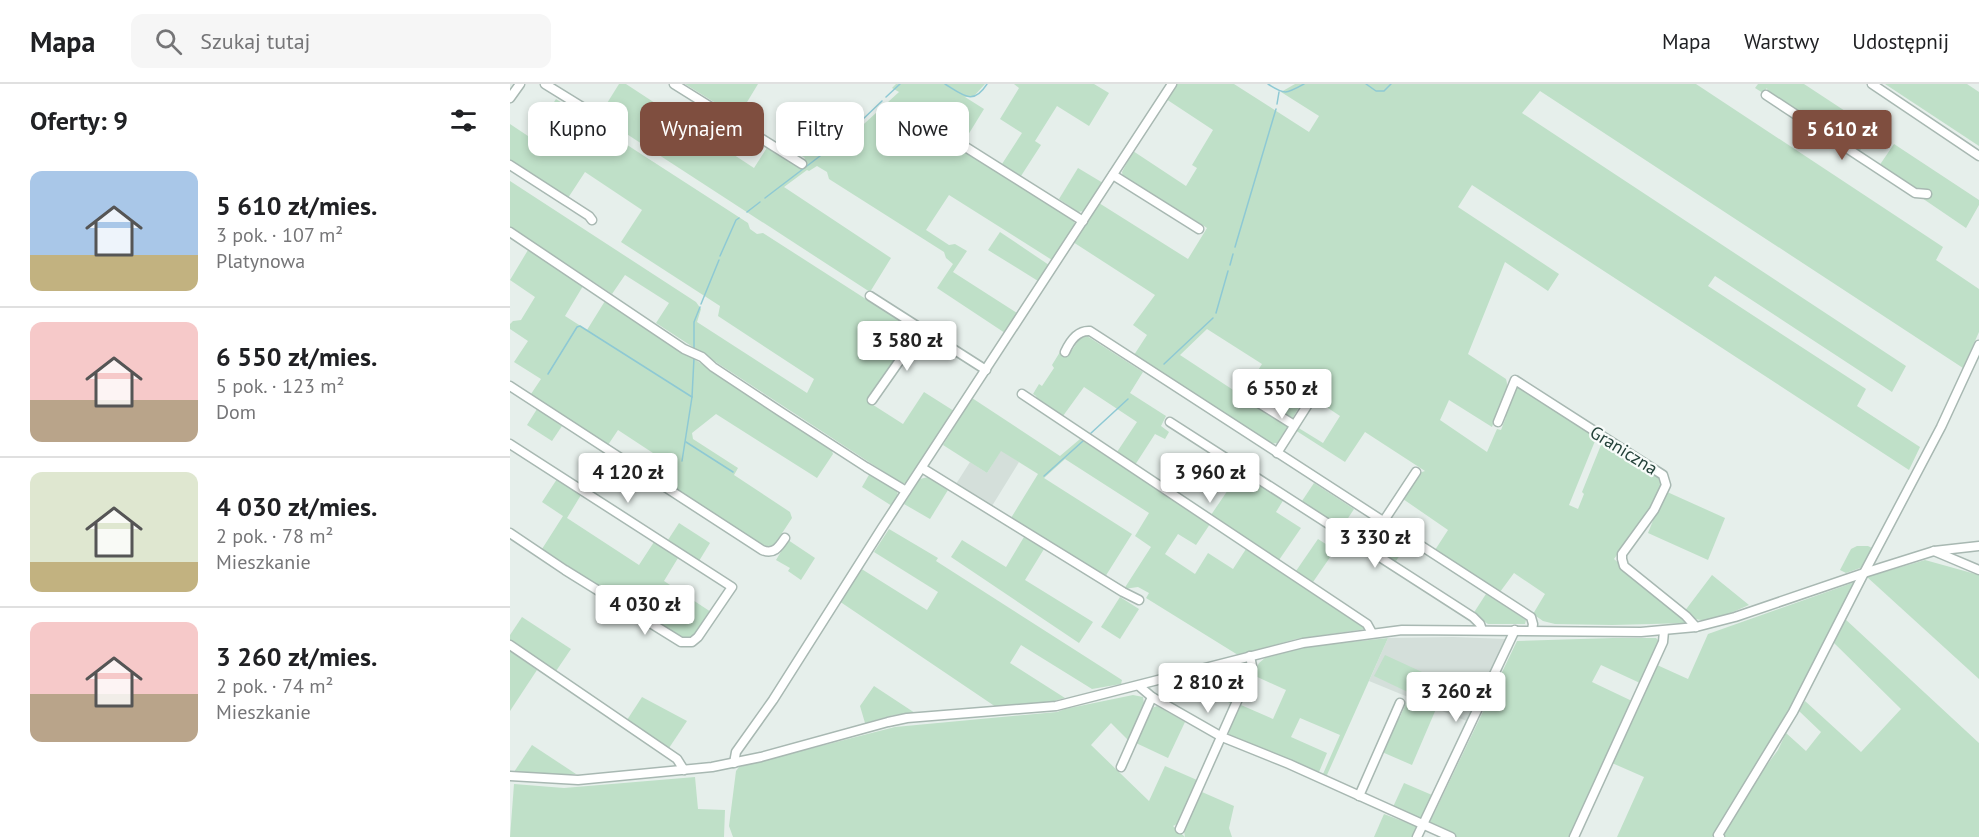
<!DOCTYPE html>
<html lang="pl">
<head>
<meta charset="utf-8">
<style>
  body { margin:0; font-family:"PT Sans",sans-serif; background:#f6f6f6; color:#202124; height:100vh; display:flex; flex-direction:column; font-size:22px; white-space:nowrap }
  * { box-sizing:border-box; margin:0 }
  p { font-size:20px; color:#757577 }
  .icon { flex:none; width:33px; height:33px; fill:none; stroke:currentColor; stroke-width:2; stroke-linecap:round; stroke-linejoin:round }
  .map { position:relative; flex:1; overflow:hidden }
  .drawer { display:flex; flex-direction:column; background:#fff; width:510px }
  .drawer>* { flex:none }
  .banner { position:absolute; left:18px; top:18px; width:570px; height:54px; display:flex; gap:12px }
  .price { position:absolute; translate:-50% -51px; padding:0 14px; border-radius:6px; background:#fff; color:#222; font-size:20px; line-height:39px; filter:drop-shadow(0 2px 3px #0008) }
  .price::after { content:''; position:absolute; left:50%; top:36px; width:18px; height:14px; margin-left:-9px; background:inherit; clip-path:polygon(0 0,100% 0,50% 100%) }
  .price.on { background:#7f4e3f; color:#fff }
  ul { padding:0; list-style:none }
  li { display:flex; align-items:center; gap:18px; height:150px; padding:0 30px }
  li+li { border-top:2px solid #e0e0e0 }
  li span { display:grid; place-items:center; flex:none; width:168px; height:120px; border-radius:12px; color:#555 }
  li>.icon { margin-inline-start:auto }
  span .icon { width:72px; height:72px; fill:#fffc; stroke-width:1 }
  li b { font-size:26px }
  h2 { display:flex; justify-content:space-between; align-items:center; height:72px; padding:0 30px; font-size:26px }
  .chip { padding:0 21px; border-radius:12px; background:#fff; box-shadow:0 3px 9px #0003; font-size:21px; line-height:54px }
  .chip.on { background:#7f4e3f; color:#fff }
  header { display:flex; align-items:center; gap:36px; box-sizing:border-box; height:84px; padding:0 30px; background:#fff; border-bottom:2px solid #e0e0e0 }
  header strong { font-size:28px }
  nav { display:flex; gap:33px; margin-inline-start:auto; font-size:21px }
  .search { width:420px; height:54px; background:#f6f6f6; display:flex; align-items:center; gap:15px; box-sizing:border-box; padding:0 21px; border-radius:12px; color:#757577; font-size:22px }
  main { display:flex; flex:1; min-height:0 }
  .map>svg:first-child { display:block }
  .built { fill:#d4dfda }
  .green { fill:#bfe0c8 }
  .lines { fill:none; stroke-linecap:round; stroke-linejoin:round }
  .stream { stroke:#8ec9d4; stroke-width:1.5 }
  .minor-casing { stroke:#a8b8b2; stroke-width:11 }
  .minor { stroke:#fff; stroke-width:8 }
  .labels { text-anchor:middle; dominant-baseline:central; stroke-width:4.5; stroke-linejoin:round; paint-order:stroke }
  .street-label { font-size:18px; fill:#24423a; stroke:#f7fbf9 }
</style>
</head>
<body>
<header>
<strong>Mapa</strong>
<div class="search"><svg class="icon" aria-label="search" viewBox="0 0 24 24"><circle cx="10" cy="10" r="6"/><path d="M15 15l6 6"/></svg>Szukaj tutaj</div>
<nav><a>Mapa</a><a>Warstwy</a><a>Udostępnij</a></nav>
</header>
<main>
<section class="drawer">
<h2>Oferty: 9<svg class="icon" aria-label="filters" viewBox="0 0 24 24"><path d="M4 7h16M4 17h16"/><circle cx="9" cy="7" r="2"/><circle cx="15" cy="17" r="2"/></svg></h2>
<ul>
<li><span style="background:linear-gradient(#a9c7e8 70%,#c2b280 0)"><svg class="icon" aria-label="home" viewBox="0 0 24 24"><path d="M3 11l9-7 9 7M6 9v11h12V9"/></svg></span><div><b>5 610 zł/mies.</b><p>3 pok. · 107 m²</p><p>Platynowa</p></div></li>
<li><span style="background:linear-gradient(#f6c9c9 65%,#b9a48a 0)"><svg class="icon" aria-label="home" viewBox="0 0 24 24"><path d="M3 11l9-7 9 7M6 9v11h12V9"/></svg></span><div><b>6 550 zł/mies.</b><p>5 pok. · 123 m²</p><p>Dom</p></div></li>
<li><span style="background:linear-gradient(#dfe7d0 75%,#c2b280 0)"><svg class="icon" aria-label="home" viewBox="0 0 24 24"><path d="M3 11l9-7 9 7M6 9v11h12V9"/></svg></span><div><b>4 030 zł/mies.</b><p>2 pok. · 78 m²</p><p>Mieszkanie</p></div></li>
<li><span style="background:linear-gradient(#f6c9c9 60%,#b9a48a 0)"><svg class="icon" aria-label="home" viewBox="0 0 24 24"><path d="M3 11l9-7 9 7M6 9v11h12V9"/></svg></span><div><b>3 260 zł/mies.</b><p>2 pok. · 74 m²</p><p>Mieszkanie</p></div></li>
</ul>
</section>
<div class="map">
<svg width="1469" height="753" viewBox="0 0 1469 753">
  <rect width="100%" height="100%" fill="#e6efeb"/>
  <g class="built">
    <polygon points="491,366 509,378 482,422 446,400 460,378 477,389"/>
    <polygon points="943,553 997,555 959,638 859,597 878,554"/>
  </g>
  <g class="green">
    <polygon points="109,0 116,0 244,84 258,62 292,78 295,74 281,65 306,25 344,49 389,8 382,4 386,0 475,0 464,12 455,13 474,25 450,64 564,136 565,141 542,176 439,111 416,146 439,161 445,160 457,167 443,188 507,229 495,249 427,204 443,180 436,174 434,168 319,95 317,88 307,82 299,87 297,86 274,103 381,174 360,208 89,32"/>
    <polygon points="175,0 248,0 228,33"/>
    <polygon points="504,0 584,0 599,9 579,42 547,22 525,57 531,61 511,92 492,80 512,49 490,35 509,4"/>
    <path d="M 666,0 L 724,0 L 799,48 L 809,32 L 771,8 L 785,0 L 1186,0 L 1433,163 L 1426,176 L 1469,205 L 1469,248 L 1453,284 L 1030,7 L 1012,29 L 1396,282 L 1382,308 L 1205,192 L 1198,202 L 1356,305 L 1347,322 L 1410,363 L 1399,386 L 962,101 L 948,123 L 1049,190 L 1038,207 L 995,178 L 958,270 L 996,295 C 1001,309 987,330 982,343 L 939,316 L 930,336 L 977,368 L 987,345 L 991,346 L 996,333 L 994,331 L 1004,305 L 1010,303 L 1084,350 L 1085,357 L 1059,421 L 1068,425 L 1074,410 L 1072,408 L 1091,361 L 1097,359 L 1151,393 L 1153,400 L 1146,417 L 1104,475 L 1180,539 L 1102,541 L 1045,540 L 1033,537 L 1023,530 L 1035,510 L 1004,489 L 990,508 L 925,466 L 938,446 L 893,415 L 909,389 L 915,387 L 855,348 L 835,378 L 785,346 L 787,343 L 813,359 L 830,332 L 797,310 L 782,335 L 737,309 L 736,305 L 752,280 L 697,245 L 670,271 L 778,342 L 767,359 L 760,360 L 624,271 L 637,251 L 623,241 L 645,211 L 563,158 L 589,119 L 678,175 L 697,144 L 683,135 L 677,135 L 613,93 L 612,88 L 623,67 L 676,102 L 687,84 L 682,81 L 703,46 L 656,15 Z"/>
    <polygon points="1248,0 1294,0 1364,46 1349,68 1258,9 1257,4 1253,9 1245,4"/>
    <polygon points="1375,0 1457,0 1469,8 1469,62"/>
    <polygon points="46,15 238,139 240,145 247,150 253,149 401,244 402,250 357,317 393,340 414,308 444,327 398,399 391,399 146,239 159,219 115,191 102,210 0,143 0,97 186,218 191,225 187,238 297,309 304,295 208,232 210,222 111,158 132,126 75,88 58,114 0,76 0,40 21,54"/>
    <polygon points="1384,60 1469,116 1469,121 1456,144 1409,112 1406,107 1369,82"/>
    <polygon points="568,84 593,99 574,127 568,128 549,115"/>
    <polygon points="490,148 539,181 528,197 478,166"/>
    <polygon points="18,166 73,202 55,232 77,246 95,217 321,364 323,370 307,394 206,330 182,349 183,355 228,384 224,391 280,428 282,434 263,463 257,465 137,386 146,371 108,346 98,361 21,310 31,295 4,278 18,257 0,245 0,240 3,237 11,236 25,213 0,196"/>
    <polygon points="577,252 633,288 620,309 656,332 651,342 659,348 655,355 645,350 625,381 607,368 627,338 574,303 553,332 527,315 526,312 523,310 529,300 532,302 544,284 542,281 550,268 558,272 571,253"/>
    <polygon points="462,314 550,372 570,355 700,440 686,461 668,450 655,470 685,490 698,469 723,485 736,465 856,545 786,555 728,571 636,514 639,509 628,503 614,505 641,463 625,452 639,429 555,375 534,394 622,450 595,493 501,434 528,390 491,367 477,389 433,361"/>
    <polygon points="27,325 52,342 42,357 17,341"/>
    <polygon points="709,373 774,415 766,428 791,444 769,476 701,431 722,400 701,385"/>
    <polygon points="360,389 387,406 388,413 382,422 352,403"/>
    <polygon points="418,393 438,406 420,435 394,420 410,395"/>
    <polygon points="47,395 71,411 57,434 129,481 144,458 168,474 154,497 201,528 182,556 173,557 32,465 53,432 32,418"/>
    <polygon points="804,399 844,425 831,445 790,420"/>
    <polygon points="1155,407 1215,434 1198,476 1138,449"/>
    <polygon points="169,439 200,459 189,477 158,456"/>
    <polygon points="871,442 898,459 884,480 857,463"/>
    <polygon points="379,445 428,474 426,477 612,596 611,600 582,605 511,561 500,579 555,614 540,618 486,623 329,517 350,484 417,526 428,508 364,468"/>
    <polygon points="514,453 534,465 515,496 583,538 569,559 441,473 452,456 496,483"/>
    <polygon points="808,455 825,466 803,498 786,487"/>
    <polygon points="278,456 305,474 291,496 278,487 280,484 266,476"/>
    <polygon points="1347,462 1358,462 1362,464 1353,483 1336,489 1330,486 1341,465"/>
    <polygon points="1415,476 1469,491 1469,595 1357,493"/>
    <path d="M 1202,491 L 1239,521 C 1216,530 1194,546 1174,528 Z"/>
    <polygon points="1345,498 1345,501 1290,610 1234,705 1202,753 1107,753 1134,693 1102,679 1147,581 1178,595 1198,550"/>
    <polygon points="976,510 1016,536 1015,540 978,540 963,530"/>
    <polygon points="610,513 629,525 610,555 591,543"/>
    <polygon points="12,533 61,565 46,587 0,556 0,551"/>
    <polygon points="1334,534 1469,659 1469,753 1215,753 1215,745 1247,694 1268,666 1276,649 1296,667 1311,648 1289,627 1295,617 1351,668 1391,625 1323,558"/>
    <polygon points="878,554 817,691 813,690 830,651 790,634 781,653 817,669 809,688 721,654 718,648 731,621 763,635 776,606 743,591 749,579 755,574 795,563"/>
    <polygon points="1103,554 1146,554 1149,557 1130,599 1091,581 1082,598 1122,617 1060,753 946,753 919,740 1007,557"/>
    <polygon points="0,567 27,586 0,627"/>
    <polygon points="875,571 912,588 902,610 864,592"/>
    <polygon points="735,579 738,581 722,620 674,597"/>
    <polygon points="364,602 405,629 384,631 355,639 350,622"/>
    <polygon points="623,611 633,613 634,619 618,656 601,639 581,661 639,717 655,682 687,696 667,740 663,742 675,753 223,753 219,742 226,687 229,683 385,643 547,628 555,625"/>
    <polygon points="132,613 177,637 159,664 117,636"/>
    <polygon points="899,613 926,625 902,681 872,668 886,634 890,633"/>
    <polygon points="647,622 675,638 658,674 626,659 642,624"/>
    <polygon points="22,661 66,690 27,691 4,688"/>
    <polygon points="185,693 188,725 215,726 214,753 0,753 4,700 54,704"/>
    <polygon points="894,699 922,711 910,735 883,723"/>
    <polygon points="692,708 724,722 719,744 722,753 675,753 674,747"/>
    <polygon points="874,730 908,743 904,753 864,753"/>
  </g>
  <g class="lines">
    <g class="stream">
      <path d="M 435,0 C 453,11 463,22 477,0"/>
      <path d="M 758,0 C 775,11 776,10 794,0"/>
      <polyline points="856,0 866,7 874,7 881,0"/>
      <polyline points="376,13 390,0"/>
      <polyline points="767,20 769,8"/>
      <polyline points="255,114 331,56 372,17"/>
      <polyline points="237,128 250,118"/>
      <polyline points="725,163 766,25"/>
      <polyline points="210,172 226,136 229,134"/>
      <polyline points="720,181 723,170"/>
      <polyline points="191,220 209,176"/>
      <polyline points="706,229 718,187"/>
      <polyline points="184,266 184,238 190,223"/>
      <polyline points="654,280 703,234"/>
      <polyline points="38,290 67,243 70,242 182,313"/>
      <polyline points="580,350 618,315"/>
      <polyline points="176,358 223,388"/>
      <polyline points="172,377 182,313 184,274"/>
      <polyline points="534,392 573,357"/>
    </g>
    <g class="minor-casing">
      <g id="minor">
        <polyline points="35,0 90,34"/>
        <polyline points="164,0 292,80"/>
        <polyline points="1362,0 1469,72"/>
        <polyline points="1256,11 1405,109 1417,110"/>
        <polyline points="0,14 10,0"/>
        <polyline points="454,62 573,137"/>
        <polyline points="0,81 79,132 82,136"/>
        <polyline points="603,91 689,145"/>
        <polyline points="0,148 174,265 192,273 203,283 271,328 356,383 396,407"/>
        <polyline points="360,212 476,286"/>
        <path d="M 555,268 C 560,257 567,246 580,247 L 1021,533 L 1023,540 L 1022,546"/>
        <path d="M 0,302 L 252,466 C 264,471 269,463 275,454"/>
        <polyline points="512,310 857,540 862,549"/>
        <polyline points="736,311 784,341"/>
        <polyline points="362,316 411,246"/>
        <polyline points="660,338 963,533 970,540 972,546"/>
        <polyline points="988,338 1005,296 1153,391 1156,401 1144,426 1112,470 1112,475 1114,482 1176,532 1186,543"/>
        <polyline points="0,360 222,503 188,553 182,558 171,558 55,486 0,449"/>
        <polyline points="767,369 800,317"/>
        <polyline points="412,384 613,508 629,516"/>
        <polyline points="873,438 906,388"/>
        <polyline points="1424,467 1469,486"/>
        <polyline points="0,561 167,675 174,686"/>
        <polyline points="629,602 642,613 712,653 779,680 941,753"/>
        <polyline points="224,679 226,668 263,616 372,444 662,0"/>
        <polyline points="611,683 642,613"/>
        <polyline points="0,692 68,696 202,683 251,673 378,638 397,634 546,622 793,559 892,546 1131,548 1186,543 1225,533 1354,489 1424,467 1469,462"/>
        <polyline points="849,712 890,619"/>
        <polyline points="670,745 740,588 742,582 740,572"/>
        <polyline points="907,753 1005,546"/>
        <polyline points="1064,753 1153,558 1154,547"/>
        <polyline points="1210,753 1208,751 1283,628 1354,489 1431,343 1469,261"/>
      </g>
    </g>
    <use href="#minor" class="minor"/>
  </g>
  <g class="labels">
    <g class="street-label">
      <text transform="translate(1114 366) rotate(32)">Graniczna</text>
    </g>
  </g>
</svg>
<b class="price on" style="left:1332px;top:77px">5 610 zł</b>
<b class="price" style="left:397px;top:288px">3 580 zł</b>
<b class="price" style="left:772px;top:336px">6 550 zł</b>
<b class="price" style="left:118px;top:420px">4 120 zł</b>
<b class="price" style="left:700px;top:420px">3 960 zł</b>
<b class="price" style="left:865px;top:485px">3 330 zł</b>
<b class="price" style="left:135px;top:552px">4 030 zł</b>
<b class="price" style="left:698px;top:630px">2 810 zł</b>
<b class="price" style="left:946px;top:639px">3 260 zł</b>
<div class="banner">
<a class="chip">Kupno</a>
<a class="chip on">Wynajem</a>
<a class="chip">Filtry</a>
<a class="chip">Nowe</a>
</div>
</div>
</main>
</body>
</html>
